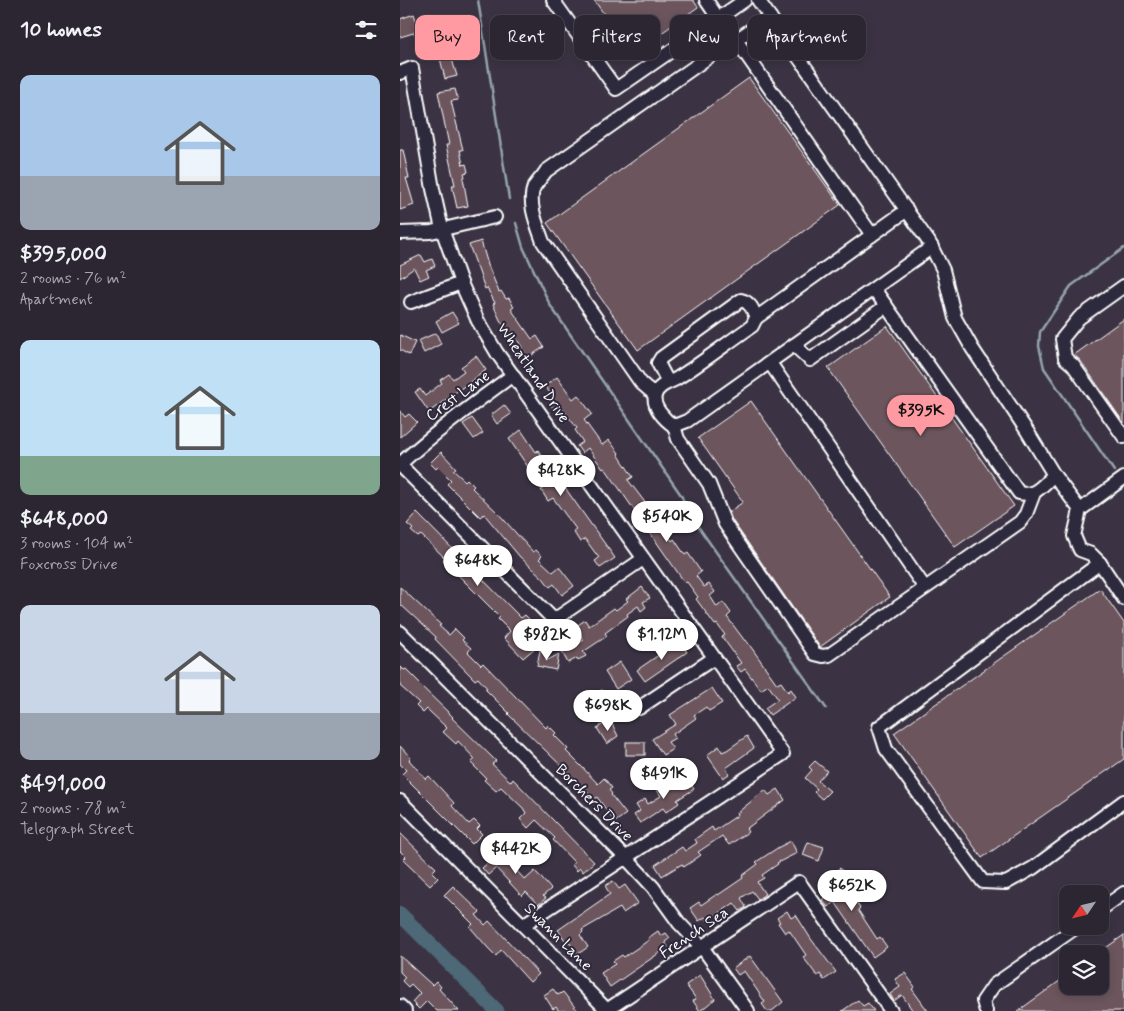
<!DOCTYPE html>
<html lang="en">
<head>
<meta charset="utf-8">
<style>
  body { margin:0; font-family:Mynerve,sans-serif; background:#342e3a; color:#f1f3f6; height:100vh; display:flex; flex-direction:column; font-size:19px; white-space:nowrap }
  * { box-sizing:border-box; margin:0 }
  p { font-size:16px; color:#a6a5ac }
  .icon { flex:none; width:28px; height:28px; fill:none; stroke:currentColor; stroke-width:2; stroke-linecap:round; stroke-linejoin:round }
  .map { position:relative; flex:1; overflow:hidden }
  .drawer { display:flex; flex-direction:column; background:#2c2632; width:400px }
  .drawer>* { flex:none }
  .hud { position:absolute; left:15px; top:15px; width:475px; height:45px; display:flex; gap:10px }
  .needle { width:32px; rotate:235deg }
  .fabs { position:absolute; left:659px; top:885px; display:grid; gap:10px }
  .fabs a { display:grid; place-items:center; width:50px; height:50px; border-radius:10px; background:#2c2632; box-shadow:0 2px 8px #0003,0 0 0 1px #48434d; font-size:25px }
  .price { position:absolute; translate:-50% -42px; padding:0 11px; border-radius:18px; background:#fff; color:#222; font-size:16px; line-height:32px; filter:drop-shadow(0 1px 2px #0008) }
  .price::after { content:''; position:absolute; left:50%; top:30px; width:15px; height:11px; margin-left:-8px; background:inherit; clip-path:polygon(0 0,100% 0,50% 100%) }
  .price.on { background:#ff9aa2; color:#111 }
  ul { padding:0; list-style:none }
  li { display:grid; align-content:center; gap:10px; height:265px; padding:0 20px }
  li span { display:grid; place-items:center; height:155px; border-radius:10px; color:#555 }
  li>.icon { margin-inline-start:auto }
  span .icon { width:90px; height:90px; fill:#fffc; stroke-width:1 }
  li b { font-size:21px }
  h2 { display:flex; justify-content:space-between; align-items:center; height:60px; padding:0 20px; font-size:21px }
  .tag { padding:0 18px; border-radius:10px; background:#2c2632; box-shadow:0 2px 8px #0003,0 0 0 1px #48434d; font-size:18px; line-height:45px }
  .tag.on { background:#ff9aa2; color:#111 }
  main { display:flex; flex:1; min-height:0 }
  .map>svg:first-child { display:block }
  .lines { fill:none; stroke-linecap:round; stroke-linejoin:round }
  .stream { stroke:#95a4ad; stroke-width:2.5 }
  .river { stroke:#4e6777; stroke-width:15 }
  .building { fill:#6c555d; stroke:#fff }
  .minor-casing { stroke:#fff; stroke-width:16 }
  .minor { stroke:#2f2a3d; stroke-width:12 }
  .labels { text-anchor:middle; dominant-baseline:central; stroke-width:4; stroke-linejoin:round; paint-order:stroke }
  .street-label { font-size:16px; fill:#fff; stroke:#2f2a3d }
</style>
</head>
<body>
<main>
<section class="drawer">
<h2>10 homes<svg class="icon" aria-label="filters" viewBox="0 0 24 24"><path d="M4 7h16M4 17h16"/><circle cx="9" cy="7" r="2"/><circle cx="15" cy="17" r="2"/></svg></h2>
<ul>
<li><span style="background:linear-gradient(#a9c7e8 65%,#9aa5b1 0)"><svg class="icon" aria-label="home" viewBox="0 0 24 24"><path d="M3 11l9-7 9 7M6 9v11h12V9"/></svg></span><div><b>$395,000</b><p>2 rooms · 76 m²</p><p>Apartment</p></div></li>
<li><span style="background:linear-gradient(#bfe0f5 75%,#7fa58c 0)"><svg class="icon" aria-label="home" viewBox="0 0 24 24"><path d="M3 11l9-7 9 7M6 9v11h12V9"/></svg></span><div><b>$648,000</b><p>3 rooms · 104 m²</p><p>Foxcross Drive</p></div></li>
<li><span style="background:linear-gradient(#c9d6e8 70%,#9aa5b1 0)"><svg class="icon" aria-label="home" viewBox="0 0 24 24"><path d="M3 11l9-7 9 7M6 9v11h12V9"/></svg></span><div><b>$491,000</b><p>2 rooms · 78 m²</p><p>Telegraph Street</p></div></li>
</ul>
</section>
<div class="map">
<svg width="724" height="1011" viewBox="0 0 724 1011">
  <rect width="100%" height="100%" fill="#3b3343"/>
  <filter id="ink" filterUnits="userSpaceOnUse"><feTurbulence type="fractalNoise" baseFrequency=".02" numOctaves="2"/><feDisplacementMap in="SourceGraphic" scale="10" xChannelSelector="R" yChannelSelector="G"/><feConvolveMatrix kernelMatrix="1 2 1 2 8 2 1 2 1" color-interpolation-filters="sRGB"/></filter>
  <g filter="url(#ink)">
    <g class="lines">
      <g class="stream">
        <polyline points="78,0 109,199"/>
        <polyline points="116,223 123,247 150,305 281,495 290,515 426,708"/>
        <polyline points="714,471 644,368 639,346 640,332 671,286 724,248"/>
      </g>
      <polyline class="river" points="0,914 97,1011"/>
    </g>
    <g class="building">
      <polygon points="194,0 293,0 298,7 232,54"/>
      <polygon points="14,14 20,31 0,37 0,19"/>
      <polygon points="40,26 47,33 43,37 50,44 48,46 57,76 45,79 40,58 46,56 27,38"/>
      <polygon points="349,78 440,205 238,350 147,223"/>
      <polygon points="55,89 58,100 51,101 63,150 60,150 63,165 66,164 68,172 64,173 65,177 63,178 68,206 57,208 52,185 55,185 46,145 49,145 38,92"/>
      <polygon points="0,150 3,150 9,178 6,178 14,205 0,210"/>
      <polygon points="81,241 88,265 99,292 101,291 106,299 109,298 114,307 111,309 132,339 137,336 144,347 126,359 119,349 122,347 115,336 112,338 100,320 93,304 95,303 87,288 85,289 79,272 69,245"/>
      <polygon points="21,255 25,262 32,259 35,266 26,270 29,276 20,280 14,268 0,278 0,265"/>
      <polygon points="52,312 59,323 42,332 36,321"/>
      <polygon points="724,319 724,423 680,360 674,355"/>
      <polygon points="487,326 614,506 555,547 428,368"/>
      <polygon points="36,333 41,344 24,353 18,341"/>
      <polygon points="0,335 15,342 9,355 0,350"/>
      <polygon points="76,356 86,370 29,412 15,392 20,389 25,396 42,383 40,380 49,374 53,379 64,371 61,367"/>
      <polygon points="157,377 173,399 178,395 192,414 184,420 202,445 209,440 219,453 218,454 233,477 228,480 253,513 256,511 263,521 260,524 272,541 274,539 285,555 288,553 301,572 296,576 304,587 309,584 315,592 310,596 317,607 323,602 331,613 327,617 345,641 346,640 377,684 381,682 388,692 391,689 396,697 370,715 365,708 378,699 368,685 361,690 345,669 341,672 336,666 341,663 322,637 325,635 317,624 315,625 296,599 298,597 287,582 285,583 205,468 203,469 188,448 182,453 177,446 183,442 175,430 177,428 159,405 154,409 149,403 154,399 145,386"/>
      <polygon points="351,401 490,597 420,647 332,520 329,512 343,502 298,438"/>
      <polygon points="104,405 111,414 97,424 91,415"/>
      <polygon points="0,411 5,417 9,414 17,422 0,437"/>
      <polygon points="72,418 83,433 74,439 63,424"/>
      <polygon points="121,430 136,452 138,450 215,558 200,568 195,561 199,558 185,539 180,542 173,531 176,529 153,498 148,501 141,490 143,489 109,439"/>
      <polygon points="41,452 56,468 53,470 65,481 67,479 74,486 72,488 97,512 133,552 136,550 142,556 139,559 153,572 159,567 174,586 162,595 154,584 150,587 143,578 120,557 84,514 80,517 47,484 51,480 38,467 36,469 30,463"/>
      <polygon points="17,513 121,618 125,615 130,620 120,630 136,647 123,658 104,638 110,631 98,619 100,617 43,560 45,558 21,535 18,537 11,531 13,529 7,524"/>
      <polygon points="0,587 41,625 39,626 49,635 55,629 64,638 62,640 71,648 68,652 81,665 83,663 146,728 148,725 156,733 154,735 168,749 166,751 181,766 198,784 204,778 212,788 209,790 212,794 211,795 226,814 215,822 197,797 194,800 180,784 108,714 109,713 85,689 87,688 78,678 75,680 35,639 36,637 0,604"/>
      <polygon points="242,587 250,598 243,602 246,607 241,611 238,606 227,614 228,616 205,633 207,636 183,652 186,656 178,660 177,658 168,663 162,652 184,640 175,627 185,620 189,626 214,608 216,610 228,601 226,599"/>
      <polygon points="700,589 724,623 724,759 582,858 494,733"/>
      <polygon points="279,641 287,652 245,681 237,670"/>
      <polygon points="140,650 148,651 146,661 159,654 156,670 137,666"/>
      <polygon points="220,662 231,679 216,689 205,672"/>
      <polygon points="0,666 4,670 6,669 19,682 18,683 53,717 52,718 96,761 92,764 111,782 113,779 194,862 183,872 180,868 177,871 172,865 174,862 153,840 155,838 136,820 128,828 120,819 126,813 123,808 101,787 96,791 84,780 86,778 71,763 75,759 58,741 56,744 43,732 47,728 27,709 23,713 16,706 19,703 0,686"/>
      <polygon points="312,688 322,703 309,711 306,707 294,715 296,718 273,734 275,738 268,742 273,749 263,755 252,739 276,724 270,715"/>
      <polygon points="201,690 212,694 206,713 194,709 196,705 188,702 192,691 200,694"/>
      <polygon points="210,720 218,736 207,744 197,728"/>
      <polygon points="347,736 354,748 326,768 329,774 323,778 307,755 319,746 322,752 327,750"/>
      <rect x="226" y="742" width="19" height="13"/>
      <polygon points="0,746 11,758 9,760 26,779 29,776 54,803 52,806 69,824 74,820 80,826 77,829 82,834 72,844 2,774 6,770 0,764"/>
      <polygon points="415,761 427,771 418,781 430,791 422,799 414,792 417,789 405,778 412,770 409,767"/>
      <polygon points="286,777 294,789 277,800 279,803 266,812 263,808 240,823 234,815 240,811 236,805 245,799 248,804 261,796 257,790 266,784 268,788"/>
      <polygon points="378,789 385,800 346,829 348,832 329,845 322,836 298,852 301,855 284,867 282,864 262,876 255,865 282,847 285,851 297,843 295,839 312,827 314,831 338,815 337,813 365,790 369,795"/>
      <polygon points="0,833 36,868 32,872 38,878 30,886 3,860 6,857 0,851"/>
      <polygon points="96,839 110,855 106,859 125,880 135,871 151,889 143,896 146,898 138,905 126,892 122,896 96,868 88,875 82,868 95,857 87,847"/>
      <polygon points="391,841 397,853 377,863 378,864 362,875 364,878 357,882 365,894 358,899 352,891 341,898 346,907 340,911 334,903 308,921 305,917 299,921 290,908 299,902 301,905 317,894 318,895 343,878 342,876 358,864 356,862 379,847"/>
      <polygon points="408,842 424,847 419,861 403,855"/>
      <polygon points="440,868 447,877 444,880 453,893 451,895 460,908 458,910 477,939 480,937 487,947 473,957 435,902 428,907 422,900 434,891 425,879"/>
      <polygon points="213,881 219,889 225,885 238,903 223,913 220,908 182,930 183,932 180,935 188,947 178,954 169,942 167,943 158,930 210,894 205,886"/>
      <polygon points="53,886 80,912 76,915 85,925 89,921 139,974 130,982 101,950 96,956 88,948 70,927 73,924 44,895"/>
      <polygon points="387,911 391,918 396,915 411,939 436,972 424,980 420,974 417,976 412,969 403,957 406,955 389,930 385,933 378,923 380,922 377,918"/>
      <polygon points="258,931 261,936 266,933 270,938 265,942 268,947 210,987 201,973 215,964 213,961 222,955 224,957 249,940 248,938"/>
      <polygon points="724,935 724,1011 618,1011 668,975 668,986 700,986 700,952"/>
      <polygon points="0,956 32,985 36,981 41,987 39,989 59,1011 37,1011 27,1001 19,1009 12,1002 20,993 11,984 8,987 2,981 5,977 0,972"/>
      <polygon points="350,956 383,1002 372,1011 367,1011 362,1004 365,1002 344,971 338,975 333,968"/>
      <polygon points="505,973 515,987 512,989 528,1011 513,1011 502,995 494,1001 490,994 500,987 495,979"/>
      <polygon points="300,975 315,999 300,1011 293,1001 296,999 286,985"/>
      <polygon points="153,989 158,995 163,992 178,1011 159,1011 156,1007 153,1009 144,995"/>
      <polygon points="458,1000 463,1006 468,1003 474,1011 442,1011"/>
    </g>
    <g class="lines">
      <g class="minor-casing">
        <g id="minor">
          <polyline points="153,0 216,89 345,0"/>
          <polyline points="306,0 318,18"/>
          <polyline points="358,0 529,242 543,270 555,318 572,348 627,431 654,475 680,510"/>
          <polyline points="370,17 336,40 472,235"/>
          <polyline points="0,73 12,68 33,189 42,229 61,283 78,321 97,353 383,754 123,925"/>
          <polyline points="0,233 31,232 95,217"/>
          <polyline points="724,286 679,318 662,339 665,358 673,365 724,437"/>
          <path d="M 474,289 L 619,493 C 636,497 642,485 654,475"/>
          <polyline points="11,302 61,283"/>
          <polyline points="356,318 507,210"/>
          <polyline points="394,345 410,360 486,306"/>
          <polyline points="370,363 525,588"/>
          <path d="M 268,382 L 258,363 L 261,358 L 341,300 C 350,302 353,309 356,318 L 352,326 C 327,343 302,363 276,379 C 269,383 258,385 255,395 C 252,407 265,420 274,426 L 287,421 L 532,247"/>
          <path d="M 255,395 L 241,383 L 143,242 C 138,227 127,203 134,187 C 137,182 143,176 146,171 L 330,42 L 336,40"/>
          <polyline points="274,426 278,439 309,484 325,524 415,654 423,656 429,655 620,522 626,514 634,493"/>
          <path d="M 0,464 C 36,431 74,403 113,375"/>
          <polyline points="0,465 154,620 243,559"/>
          <polyline points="724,478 680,510 674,536 680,550 691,554 700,563 724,599"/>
          <polyline points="700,563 479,727 486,749 583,882 606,883 633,868 724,801"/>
          <polyline points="0,632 226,858 253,887 279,923 302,947 348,1011"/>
          <polyline points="239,708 314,658"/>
          <polyline points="0,801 208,1011"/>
          <polyline points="700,910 724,893"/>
          <polyline points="0,1006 5,1011"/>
          <polyline points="207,1010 399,882 491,1011"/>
          <polyline points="586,1011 583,1001 594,985 678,926"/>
        </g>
      </g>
      <use href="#minor" class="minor"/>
    </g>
  </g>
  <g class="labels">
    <g class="street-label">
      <text transform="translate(133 373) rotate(56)">Wheatland Drive</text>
      <text transform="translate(58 396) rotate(-36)">Crest Lane</text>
      <text transform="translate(194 803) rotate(45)">Borchers Drive</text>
      <text transform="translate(294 933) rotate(-34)">French Sea</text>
      <text transform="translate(158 937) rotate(45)">Swann Lane</text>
    </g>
  </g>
</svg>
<div class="fabs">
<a><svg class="needle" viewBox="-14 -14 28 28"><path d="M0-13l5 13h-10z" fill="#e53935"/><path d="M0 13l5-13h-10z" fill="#a6a5ac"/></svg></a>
<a><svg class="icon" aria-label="layers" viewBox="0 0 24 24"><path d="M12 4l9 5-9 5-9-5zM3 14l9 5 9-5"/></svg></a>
</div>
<b class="price on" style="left:521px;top:437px">$395K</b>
<b class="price" style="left:161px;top:497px">$428K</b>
<b class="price" style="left:267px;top:543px">$540K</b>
<b class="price" style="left:78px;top:587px">$648K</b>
<b class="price" style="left:147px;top:661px">$982K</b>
<b class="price" style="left:262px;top:661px">$1.12M</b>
<b class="price" style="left:208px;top:732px">$698K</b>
<b class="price" style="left:264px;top:800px">$491K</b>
<b class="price" style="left:116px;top:875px">$442K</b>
<b class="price" style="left:452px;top:912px">$652K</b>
<div class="hud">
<a class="tag on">Buy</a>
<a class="tag">Rent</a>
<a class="tag">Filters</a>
<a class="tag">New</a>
<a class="tag">Apartment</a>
</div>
</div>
</main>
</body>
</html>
